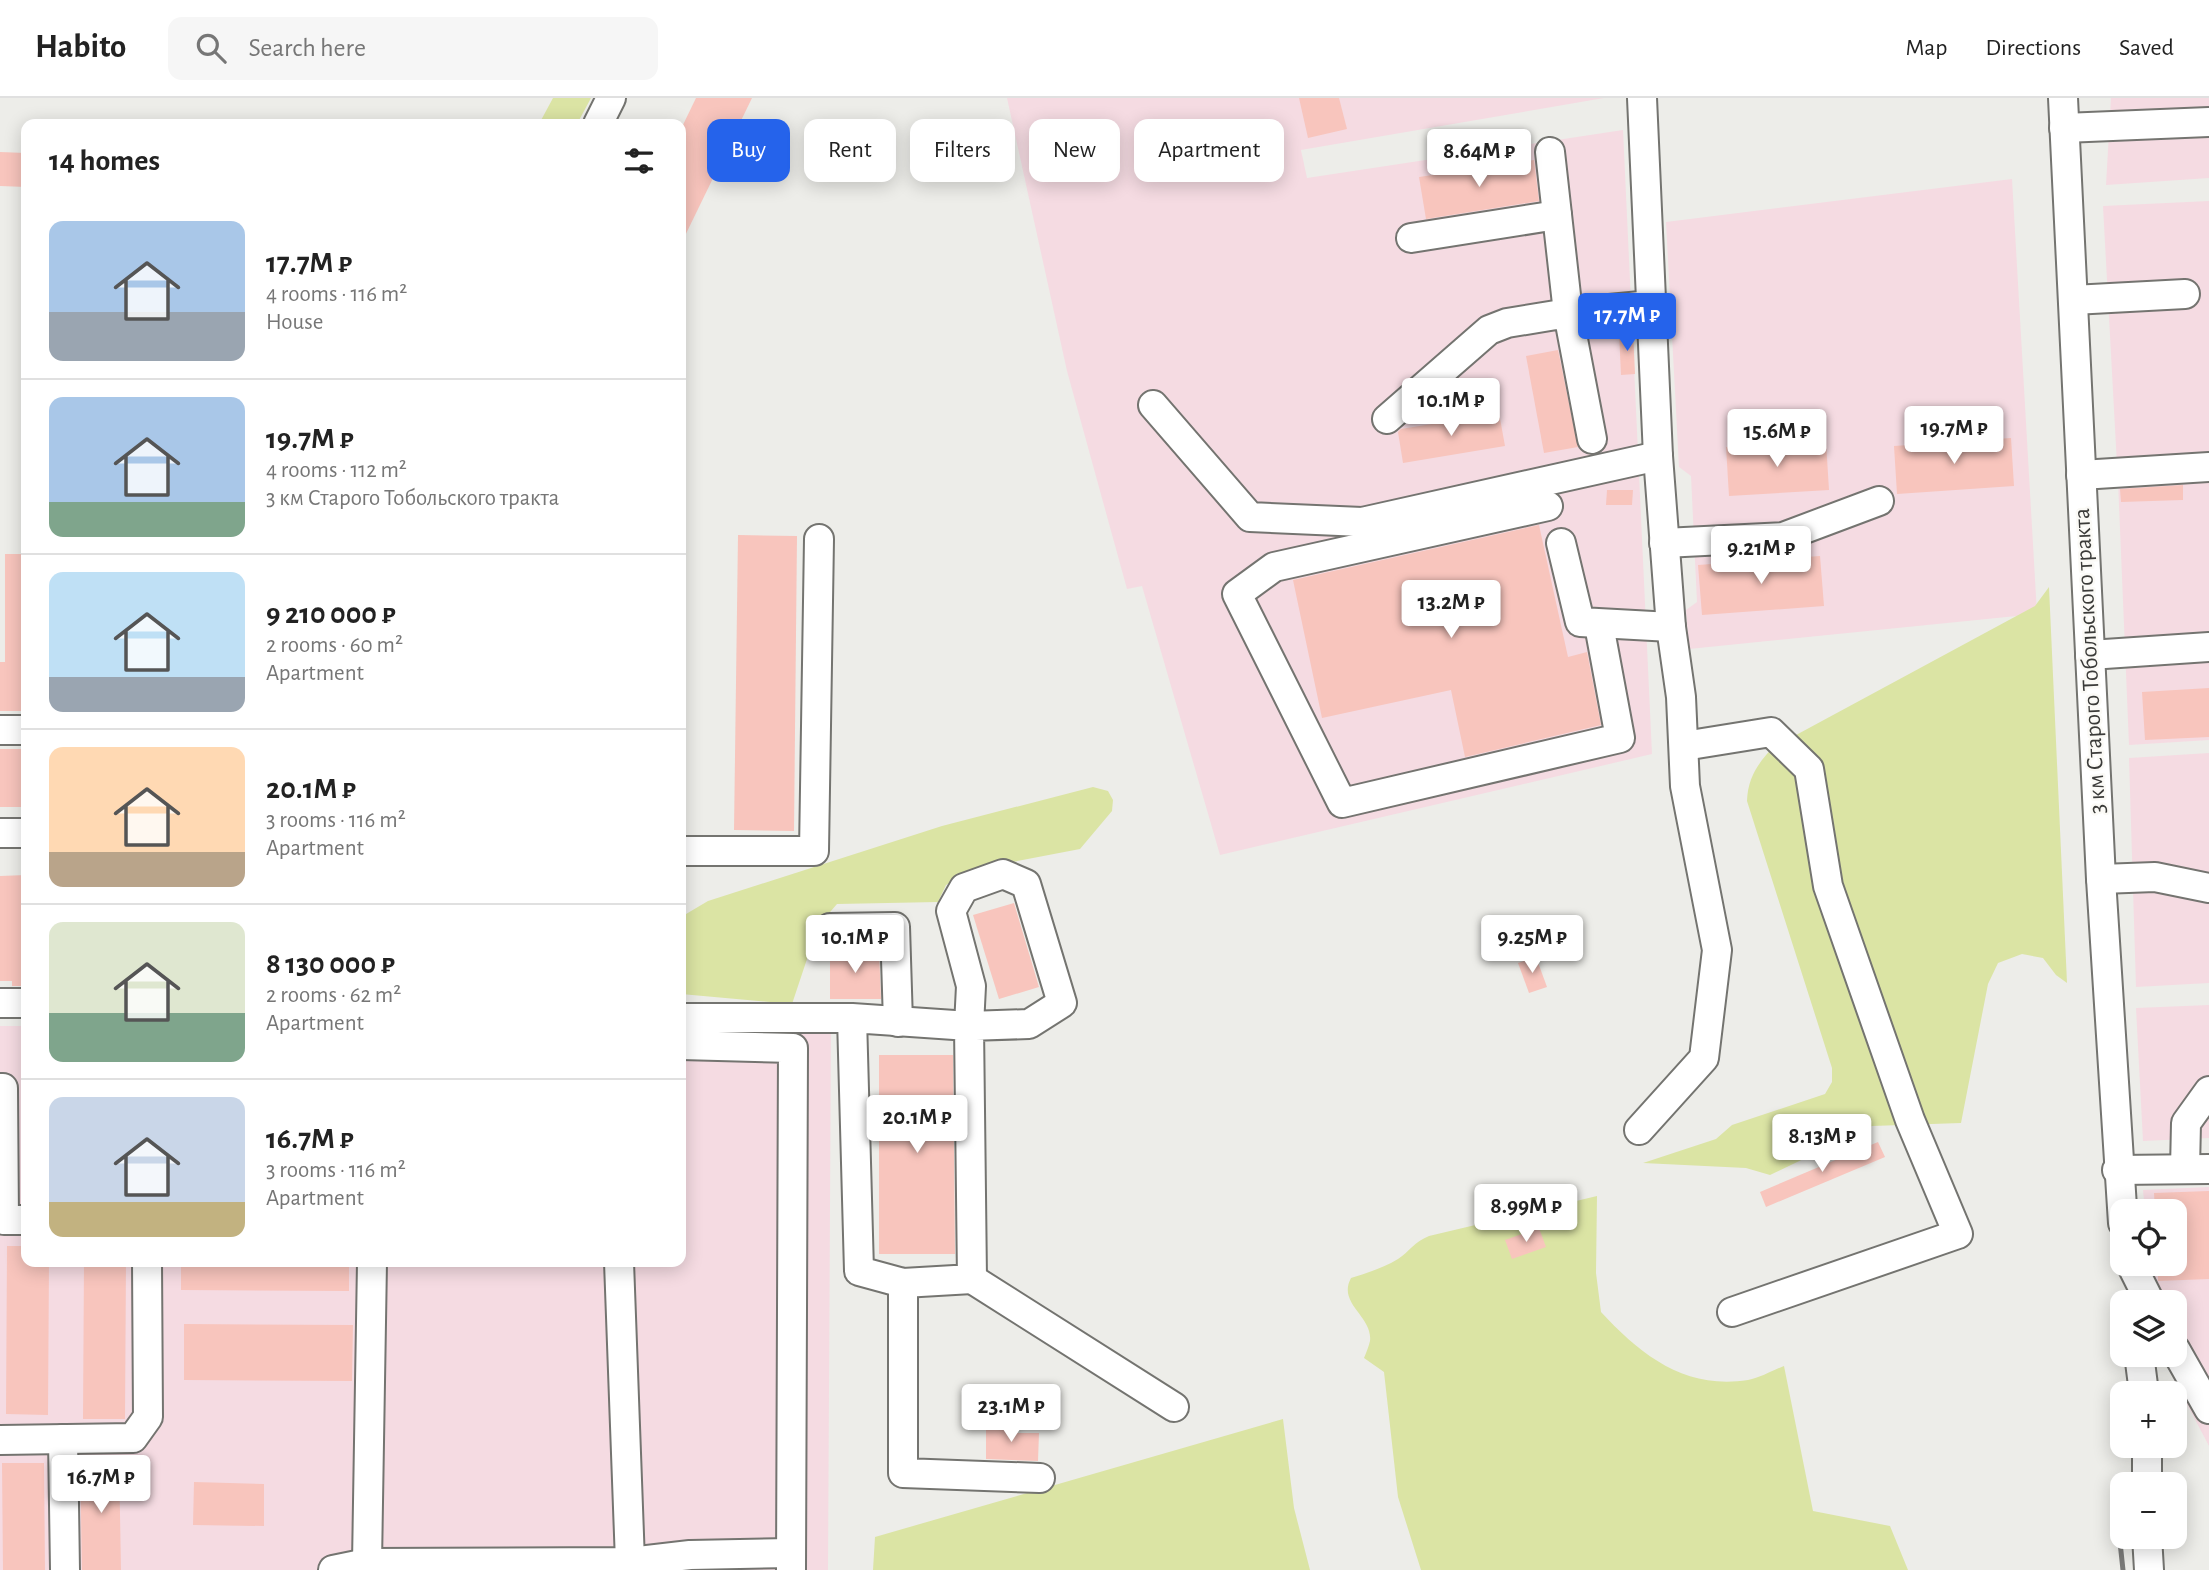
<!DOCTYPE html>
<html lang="en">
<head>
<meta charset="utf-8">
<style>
  body { margin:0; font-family:"Alegreya Sans",sans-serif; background:#f6f6f6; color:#222; height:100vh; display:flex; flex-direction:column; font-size:26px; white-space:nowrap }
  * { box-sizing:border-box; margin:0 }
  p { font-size:23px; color:#767676 }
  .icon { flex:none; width:38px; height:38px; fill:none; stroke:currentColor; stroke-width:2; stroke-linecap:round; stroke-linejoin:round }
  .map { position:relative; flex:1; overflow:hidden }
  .sheet { position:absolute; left:21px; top:21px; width:665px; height:1148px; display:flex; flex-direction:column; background:#fff; border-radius:14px; box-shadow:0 4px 18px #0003 }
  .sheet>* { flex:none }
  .top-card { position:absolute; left:707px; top:21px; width:665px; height:63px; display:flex; gap:14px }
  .buttons { position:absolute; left:2110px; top:1101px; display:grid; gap:14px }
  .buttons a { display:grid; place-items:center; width:77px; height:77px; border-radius:14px; background:#fff; box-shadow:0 4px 18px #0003; font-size:35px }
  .price { position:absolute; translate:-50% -60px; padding:0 16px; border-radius:7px; background:#fff; color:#222; font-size:23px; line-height:46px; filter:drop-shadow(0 2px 4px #0008) }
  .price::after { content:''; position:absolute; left:50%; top:42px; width:21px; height:16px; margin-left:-10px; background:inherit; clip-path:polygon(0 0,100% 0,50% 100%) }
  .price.current { background:#2563eb; color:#fff }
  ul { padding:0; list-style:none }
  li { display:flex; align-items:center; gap:21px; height:175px; padding:0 28px }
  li+li { border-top:2px solid #e0e0e0 }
  li span { display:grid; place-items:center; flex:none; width:196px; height:140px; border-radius:14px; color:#555 }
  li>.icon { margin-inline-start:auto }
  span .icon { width:84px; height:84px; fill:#fffc; stroke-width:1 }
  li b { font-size:30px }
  h2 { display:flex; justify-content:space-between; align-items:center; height:84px; padding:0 28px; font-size:30px }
  .pill { padding:0 24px; border-radius:14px; background:#fff; box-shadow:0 4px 18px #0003; font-size:24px; line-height:63px }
  .pill.current { background:#2563eb; color:#fff }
  header { display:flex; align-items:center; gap:42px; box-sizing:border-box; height:98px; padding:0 35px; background:#fff; border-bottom:2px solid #e0e0e0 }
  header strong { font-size:33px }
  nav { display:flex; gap:38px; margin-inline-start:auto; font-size:24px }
  .search { width:490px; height:63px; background:#f6f6f6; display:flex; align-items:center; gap:18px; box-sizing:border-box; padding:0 24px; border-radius:14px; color:#767676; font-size:26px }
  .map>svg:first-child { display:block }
  .industrial { fill:#f5dbe2 }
  .green { fill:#dbe4a4 }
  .building { fill:#f8c5bd }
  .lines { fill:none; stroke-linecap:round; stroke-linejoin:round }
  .minor-casing { stroke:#747470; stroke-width:32 }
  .minor { stroke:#fff; stroke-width:28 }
  .rail { stroke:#7a7a78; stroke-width:5 }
  .labels { text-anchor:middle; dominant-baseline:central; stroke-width:5; stroke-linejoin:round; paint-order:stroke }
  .street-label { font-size:24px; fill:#3b3b39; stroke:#fbfaf6 }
</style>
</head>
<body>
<header>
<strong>Habito</strong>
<div class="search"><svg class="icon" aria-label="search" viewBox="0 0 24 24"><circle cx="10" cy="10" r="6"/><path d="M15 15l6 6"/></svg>Search here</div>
<nav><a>Map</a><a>Directions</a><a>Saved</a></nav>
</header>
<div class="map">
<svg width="2209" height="1472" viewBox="0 0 2209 1472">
  <rect width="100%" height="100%" fill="#edede9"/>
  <g class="industrial">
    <polygon points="1007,0 1604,0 1301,52 1307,80 1623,32 1652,656 1220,757 1142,488 1127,491 1067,273"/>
    <polygon points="2111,0 2209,0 2209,80 2106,87"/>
    <polygon points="2012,81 2037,516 1689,551 1686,512 1697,504 1691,378 1679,369 1666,124"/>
    <polygon points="2209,103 2209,362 2117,367 2103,108"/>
    <polygon points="2209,378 2209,642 2129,647 2118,383"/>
    <polygon points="2209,655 2209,885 2136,889 2129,660"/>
    <polygon points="2209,907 2209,1040 2143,1043 2136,910"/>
    <polygon points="0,928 26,928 26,1164 681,1164 681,930 831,930 828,1472 0,1472"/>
    <polygon points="2209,1089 2209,1348 2161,1257 2175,1256 2175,1204 2158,1204 2152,1166 2175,1166 2175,1113 2145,1113 2143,1092"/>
  </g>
  <g class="green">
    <polygon points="553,0 591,0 577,26 539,26"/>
    <path d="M 2049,489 L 2067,885 L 2056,877 L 2043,860 L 2022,856 L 1998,865 L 1988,886 L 1961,1025 L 1872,1028 L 1770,1077 L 1746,1070 L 1643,1065 L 1716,1041 L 1732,1027 L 1825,996 L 1832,984 L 1832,970 L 1747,703 C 1748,680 1757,667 1772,650 L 2035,508 Z"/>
    <polygon points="1093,689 1108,693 1113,702 1112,713 1080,751 971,772 946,787 938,804 837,806 818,828 792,906 681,896 681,819 708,803 942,728"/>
    <path d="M 1597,1098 L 1596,1175 L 1601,1214 C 1641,1257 1685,1292 1748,1282 C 1760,1280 1773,1272 1784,1268 L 1813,1413 L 1890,1428 L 1908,1472 L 1421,1472 L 1398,1399 L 1384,1274 L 1364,1260 C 1366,1255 1369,1248 1370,1243 C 1373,1218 1337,1206 1351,1180 C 1367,1175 1383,1170 1398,1161 C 1410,1153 1414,1144 1429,1138 Z"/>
    <polygon points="1283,1321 1294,1410 1310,1472 873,1472 875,1439"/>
  </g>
  <g class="building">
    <polygon points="696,0 752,0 681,146 681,31"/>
    <polygon points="1299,0 1339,0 1347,31 1308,40"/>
    <polygon points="0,54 26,55 26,89 0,88"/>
    <polygon points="1534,62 1539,103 1426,121 1419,79"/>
    <polygon points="1633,232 1635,276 1621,277 1619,233"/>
    <polygon points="1558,252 1578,349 1544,355 1526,258"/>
    <polygon points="1499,315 1505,348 1403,365 1398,334 1401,331"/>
    <polygon points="2011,340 2014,388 1897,396 1894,348"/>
    <polygon points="1826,344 1829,392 1729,398 1726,349"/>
    <polygon points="2183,387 2183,402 2121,404 2120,391"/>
    <polygon points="1607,392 1633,392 1632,407 1606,407"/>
    <polygon points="1539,427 1568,559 1587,554 1601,627 1465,659 1451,592 1322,620 1293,482"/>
    <polygon points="738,437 797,438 794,733 734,732"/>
    <polygon points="5,456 26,456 26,613 0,613 0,564 5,564"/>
    <polygon points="1820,458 1824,508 1702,517 1698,467"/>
    <polygon points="2209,590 2209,639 2145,642 2142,594"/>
    <rect x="0" y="651" width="26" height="58"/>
    <polygon points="26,777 26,888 12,888 12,883 0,883 0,778"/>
    <polygon points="1014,805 1039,889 999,901 973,817"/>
    <polygon points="830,852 879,852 881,901 830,901"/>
    <polygon points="1536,859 1547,889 1529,895 1518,865"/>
    <polygon points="879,957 953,957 955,1156 879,1156"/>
    <polygon points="1878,1044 1885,1059 1766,1109 1760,1094"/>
    <polygon points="2209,1093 2209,1181 2158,1183 2158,1166 2175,1166 2175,1113 2155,1113 2154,1095"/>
    <polygon points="1539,1130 1546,1149 1512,1161 1505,1142"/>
    <polygon points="7,1148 26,1148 26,1164 49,1164 48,1317 6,1316"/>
    <polygon points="84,1164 126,1164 125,1321 83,1321"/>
    <polygon points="181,1164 349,1164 349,1193 181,1192"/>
    <polygon points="184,1226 353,1227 352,1283 184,1282"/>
    <polygon points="986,1327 1013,1327 1013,1335 1039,1335 1038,1363 986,1361"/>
    <polygon points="119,1361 121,1472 82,1472 80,1362"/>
    <polygon points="2,1365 44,1365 45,1472 3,1472"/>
    <polygon points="194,1384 264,1386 264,1428 193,1427"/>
  </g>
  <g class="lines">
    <g class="minor-casing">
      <g id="minor">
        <polyline points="2063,0 2101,781 2123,1125"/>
        <polyline points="598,26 611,0"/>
        <polyline points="2064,30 2209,24"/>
        <polyline points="1550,54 1568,215 1651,207"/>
        <polyline points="1411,140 1557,117"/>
        <polyline points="2073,202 2185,196"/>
        <polyline points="1153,307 1250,419 1362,424 1658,358"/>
        <polyline points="1387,321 1489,232 1507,225 1568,215 1592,341"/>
        <polyline points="2081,377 2209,369"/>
        <polyline points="1548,408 1274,469 1237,496 1342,705 1620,640 1599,527"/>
        <polyline points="1561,445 1580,524 1671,529 1658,358 1642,0"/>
        <polyline points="1664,445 1783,439 1879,403"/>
        <polyline points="2090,557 2209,549"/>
        <polyline points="0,632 26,632"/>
        <polyline points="1684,648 1771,634 1809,671 1828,788 1910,1022 1958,1136 1732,1214"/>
        <polyline points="0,735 26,735"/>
        <polyline points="681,753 814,753 819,441"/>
        <polyline points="2101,781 2155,779 2209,790"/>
        <polyline points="830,830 895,829 898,924"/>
        <polyline points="0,905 26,905"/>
        <polyline points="681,920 852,920 859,1173 903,1185 972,1181 969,928 971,888 951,813 964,790 1003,776 1026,786 1062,905 1029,926 969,928 852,920"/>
        <polyline points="681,947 793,950 791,1472"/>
        <polyline points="0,990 3,990 4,1122 26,1122"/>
        <polyline points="1639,1032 1704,960 1717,852 1685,688 1681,599 1671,529"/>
        <polyline points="2185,1071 2186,1025 2209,993"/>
        <polyline points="2117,1072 2209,1071"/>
        <polyline points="372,1164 367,1465 630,1464 690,1457 791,1455"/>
        <polyline points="619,1164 630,1464"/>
        <polyline points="2131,1166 2150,1204"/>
        <polyline points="972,1181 1174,1309"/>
        <polyline points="903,1185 903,1375 1040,1380"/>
        <polyline points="2175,1251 2209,1311"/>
        <polyline points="2139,1256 2144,1295"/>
        <polyline points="63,1341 65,1472"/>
        <polyline points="0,1342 133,1340 148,1319 147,1164"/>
        <polyline points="2147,1348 2147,1386"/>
        <polyline points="2147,1438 2149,1472"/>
        <polyline points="333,1472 367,1465"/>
      </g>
    </g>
    <use href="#minor" class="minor"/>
    <polyline class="rail" points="2117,1416 2123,1472"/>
  </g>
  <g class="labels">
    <g class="street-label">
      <text transform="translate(2090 563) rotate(-93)">3 км Старого Тобольского тракта</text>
    </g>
  </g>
</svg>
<div class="buttons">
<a><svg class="icon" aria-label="locate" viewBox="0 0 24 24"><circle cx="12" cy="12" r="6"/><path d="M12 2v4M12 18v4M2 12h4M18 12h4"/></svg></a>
<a><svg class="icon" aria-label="layers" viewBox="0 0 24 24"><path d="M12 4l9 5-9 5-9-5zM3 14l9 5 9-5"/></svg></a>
<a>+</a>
<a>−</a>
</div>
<b class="price" style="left:1479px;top:91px">8.64M ₽</b>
<b class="price current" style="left:1627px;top:255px">17.7M ₽</b>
<b class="price" style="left:1451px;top:340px">10.1M ₽</b>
<b class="price" style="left:1954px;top:368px">19.7M ₽</b>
<b class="price" style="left:1777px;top:371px">15.6M ₽</b>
<b class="price" style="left:1761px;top:488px">9.21M ₽</b>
<b class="price" style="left:1451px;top:542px">13.2M ₽</b>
<b class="price" style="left:855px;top:877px">10.1M ₽</b>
<b class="price" style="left:1532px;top:877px">9.25M ₽</b>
<b class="price" style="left:917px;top:1057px">20.1M ₽</b>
<b class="price" style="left:1822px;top:1076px">8.13M ₽</b>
<b class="price" style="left:1526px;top:1146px">8.99M ₽</b>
<b class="price" style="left:1011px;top:1346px">23.1M ₽</b>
<b class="price" style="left:101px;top:1417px">16.7M ₽</b>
<div class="top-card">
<a class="pill current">Buy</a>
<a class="pill">Rent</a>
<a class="pill">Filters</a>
<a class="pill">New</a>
<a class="pill">Apartment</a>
</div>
<section class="sheet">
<h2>14 homes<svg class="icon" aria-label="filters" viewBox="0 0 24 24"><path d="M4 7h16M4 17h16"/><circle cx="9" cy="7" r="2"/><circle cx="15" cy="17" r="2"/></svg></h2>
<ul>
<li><span style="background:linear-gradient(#a9c7e8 65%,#9aa5b1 0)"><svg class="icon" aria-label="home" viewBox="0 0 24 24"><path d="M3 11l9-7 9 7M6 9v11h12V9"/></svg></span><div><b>17.7M ₽</b><p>4 rooms · 116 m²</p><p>House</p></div></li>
<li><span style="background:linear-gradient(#a9c7e8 75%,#7fa58c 0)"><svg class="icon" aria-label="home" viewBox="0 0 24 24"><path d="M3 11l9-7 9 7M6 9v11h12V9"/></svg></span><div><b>19.7M ₽</b><p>4 rooms · 112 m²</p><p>3 км Старого Тобольского тракта</p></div></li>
<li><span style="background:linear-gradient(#bfe0f5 75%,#9aa5b1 0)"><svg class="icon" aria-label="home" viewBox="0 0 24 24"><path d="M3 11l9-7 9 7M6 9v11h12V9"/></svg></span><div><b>9 210 000 ₽</b><p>2 rooms · 60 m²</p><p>Apartment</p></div></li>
<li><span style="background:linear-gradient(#ffd9b3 75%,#b9a48a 0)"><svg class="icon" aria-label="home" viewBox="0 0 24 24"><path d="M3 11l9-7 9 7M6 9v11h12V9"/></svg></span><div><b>20.1M ₽</b><p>3 rooms · 116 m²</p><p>Apartment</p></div></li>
<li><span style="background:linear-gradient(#dfe7d0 65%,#7fa58c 0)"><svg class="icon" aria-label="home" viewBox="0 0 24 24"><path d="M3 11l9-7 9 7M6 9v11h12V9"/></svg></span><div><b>8 130 000 ₽</b><p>2 rooms · 62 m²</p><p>Apartment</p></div></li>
<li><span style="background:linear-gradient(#c9d6e8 75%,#c2b280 0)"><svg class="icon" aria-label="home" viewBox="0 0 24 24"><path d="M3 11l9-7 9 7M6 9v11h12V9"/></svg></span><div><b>16.7M ₽</b><p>3 rooms · 116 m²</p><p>Apartment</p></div></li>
</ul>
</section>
</div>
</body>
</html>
